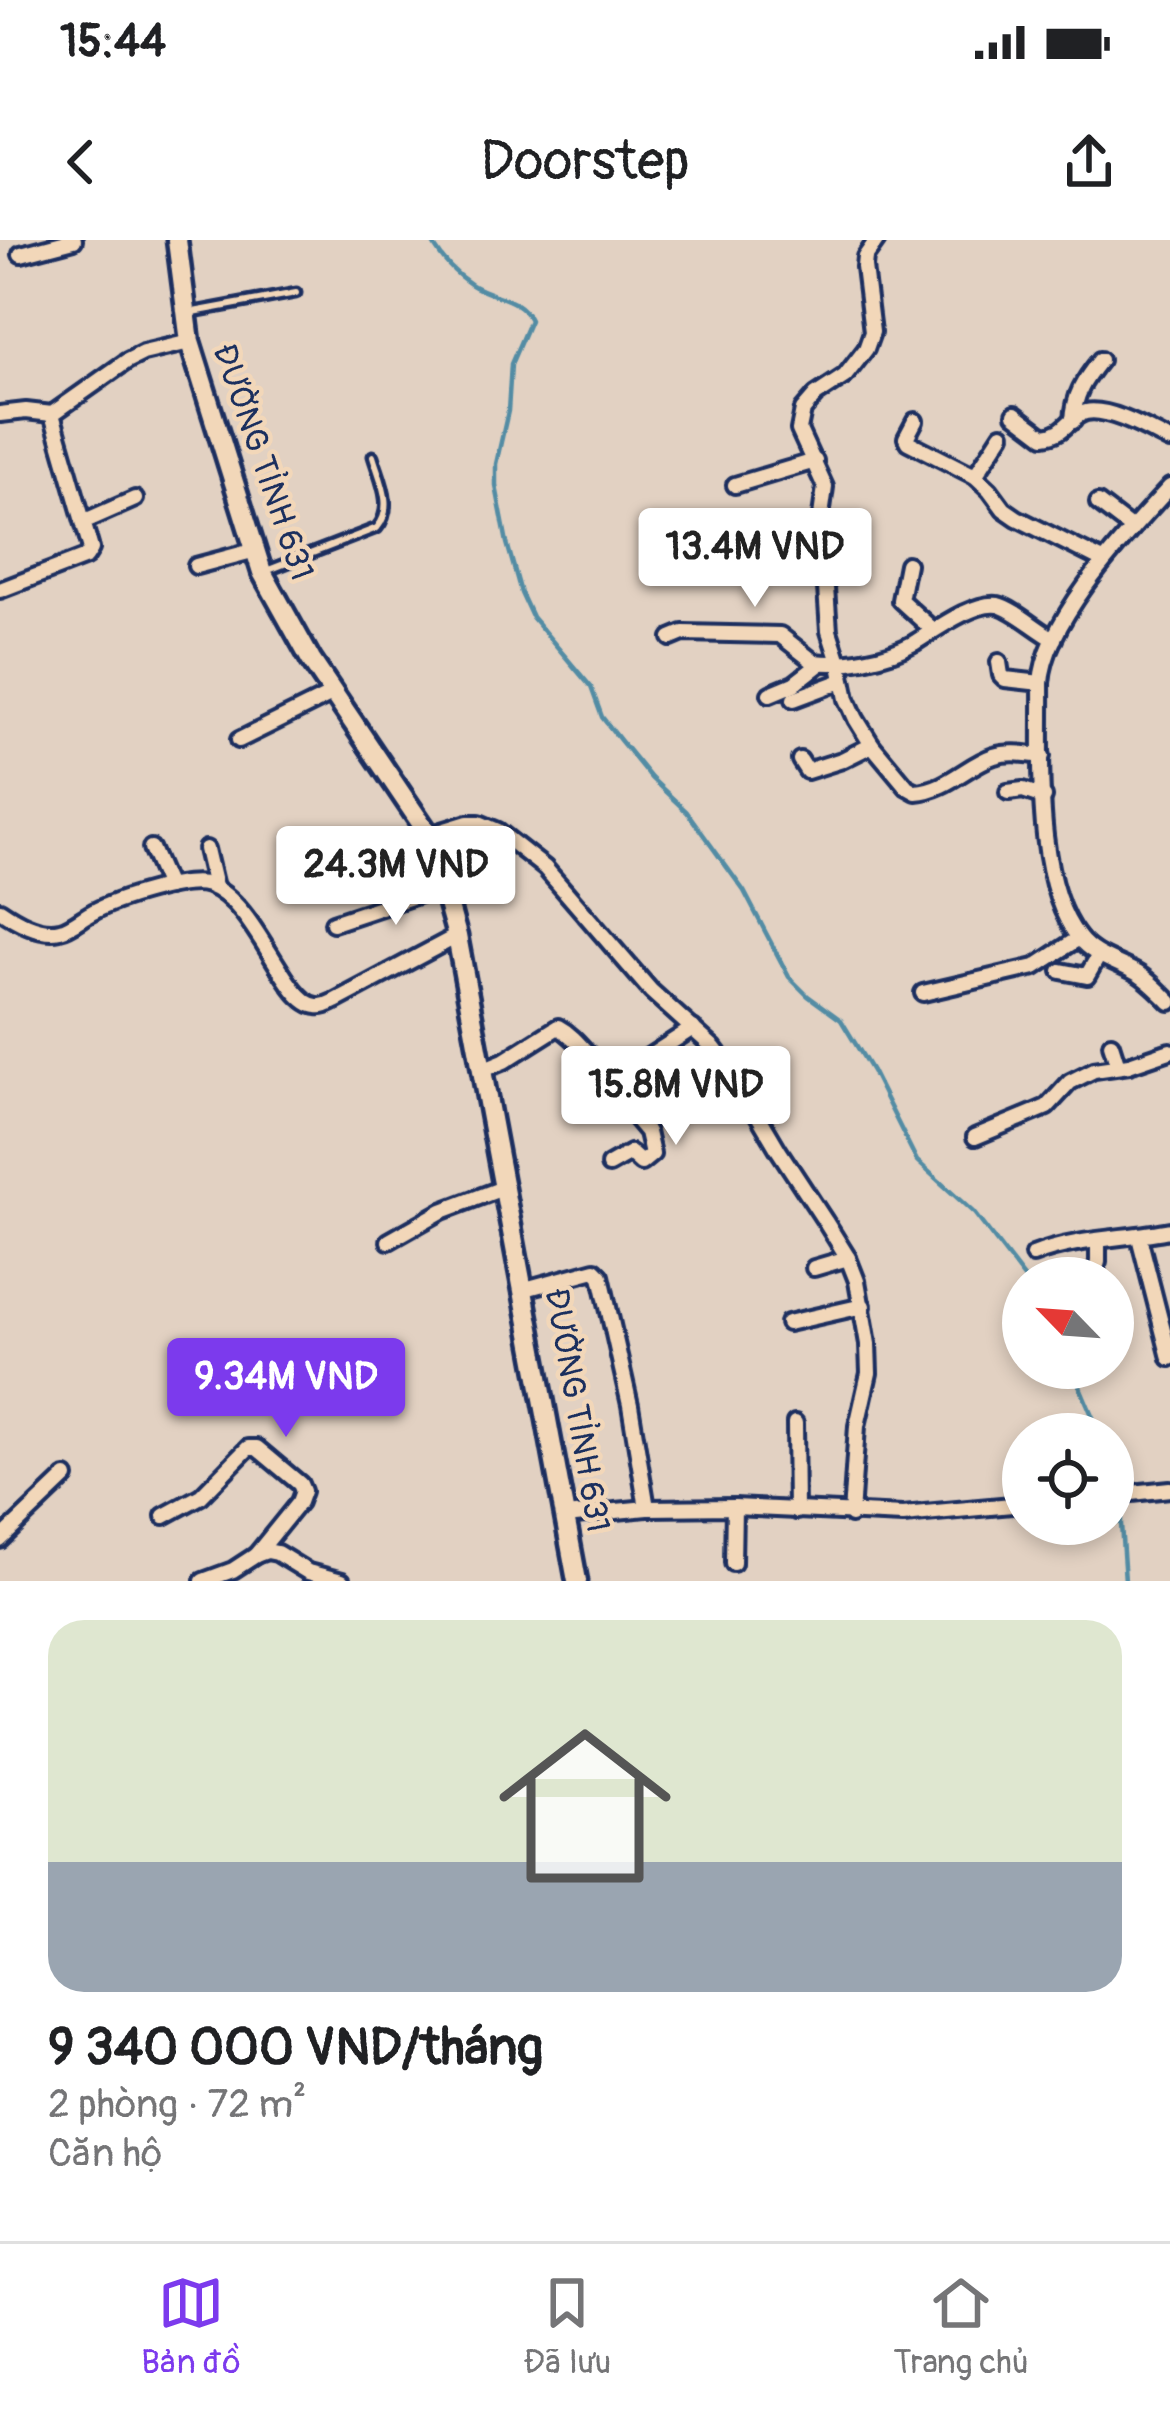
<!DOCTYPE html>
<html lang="vi">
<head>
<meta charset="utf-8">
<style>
  body { margin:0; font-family:Pangolin,sans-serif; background:#f6f6f6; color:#202124; height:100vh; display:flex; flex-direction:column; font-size:45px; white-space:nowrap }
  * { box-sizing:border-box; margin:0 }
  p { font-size:39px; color:#757577 }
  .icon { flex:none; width:66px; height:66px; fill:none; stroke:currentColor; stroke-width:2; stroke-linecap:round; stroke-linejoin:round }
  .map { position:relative; height:1341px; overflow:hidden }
  .drawer { display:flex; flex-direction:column; background:#fff; flex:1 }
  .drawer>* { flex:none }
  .needle { width:78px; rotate:295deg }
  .tools { position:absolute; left:1002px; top:1017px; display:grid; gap:24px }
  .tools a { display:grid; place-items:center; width:132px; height:132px; border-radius:50%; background:#fff; box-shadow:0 6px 18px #0003; font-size:60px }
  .price { position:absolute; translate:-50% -102px; padding:0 27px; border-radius:12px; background:#fff; color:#222; font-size:39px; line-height:78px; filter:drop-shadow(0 3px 6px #0008) }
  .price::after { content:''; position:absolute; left:50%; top:72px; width:36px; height:27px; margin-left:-18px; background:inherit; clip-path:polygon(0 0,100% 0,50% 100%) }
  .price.selected { background:#7c3aed; color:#fff }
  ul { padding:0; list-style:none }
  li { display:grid; align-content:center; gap:24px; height:636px; padding:0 48px }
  li span { display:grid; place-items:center; height:372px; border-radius:36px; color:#555 }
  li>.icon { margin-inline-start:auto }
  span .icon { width:216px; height:216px; fill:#fffc; stroke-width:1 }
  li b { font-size:51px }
  .status { display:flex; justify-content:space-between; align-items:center; height:84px; padding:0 60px; background:#fff; direction:ltr }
  .status svg { height:33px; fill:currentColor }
  header { display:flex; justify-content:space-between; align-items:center; height:156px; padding:0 48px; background:#fff; font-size:54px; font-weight:600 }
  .tab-bar { display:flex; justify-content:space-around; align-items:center; height:168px; border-top:3px solid #e0e0e0; background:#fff; font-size:33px; color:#757577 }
  .tab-bar a { display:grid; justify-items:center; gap:6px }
  .tab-bar .selected { color:#7c3aed }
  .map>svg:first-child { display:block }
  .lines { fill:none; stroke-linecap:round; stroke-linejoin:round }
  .stream { stroke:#538ca4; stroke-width:4.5 }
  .service-casing { stroke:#1b2f5e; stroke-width:15 }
  .minor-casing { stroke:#1b2f5e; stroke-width:22 }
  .secondary-casing { stroke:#1b2f5e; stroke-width:27 }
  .service { stroke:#f2d7b9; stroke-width:6 }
  .minor { stroke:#f2d7b9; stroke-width:14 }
  .secondary { stroke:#f2d7b9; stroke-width:18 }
  .labels { text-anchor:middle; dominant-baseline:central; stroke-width:9; stroke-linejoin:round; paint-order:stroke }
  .street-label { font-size:33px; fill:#1b2f5e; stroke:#f2d7b9 }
</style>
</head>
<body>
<div class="status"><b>15:44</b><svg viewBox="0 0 49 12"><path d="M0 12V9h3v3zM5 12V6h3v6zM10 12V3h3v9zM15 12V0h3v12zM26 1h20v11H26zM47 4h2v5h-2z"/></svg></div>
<header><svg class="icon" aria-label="back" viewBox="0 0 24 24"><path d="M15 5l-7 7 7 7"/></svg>Doorstep<svg class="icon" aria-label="share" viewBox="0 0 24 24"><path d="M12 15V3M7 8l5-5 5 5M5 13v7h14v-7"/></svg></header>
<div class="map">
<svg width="1170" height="1341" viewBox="0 0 1170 1341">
  <rect width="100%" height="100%" fill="#e2d1c2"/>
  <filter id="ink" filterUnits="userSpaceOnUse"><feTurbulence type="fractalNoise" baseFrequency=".00833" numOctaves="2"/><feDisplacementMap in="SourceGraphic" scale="24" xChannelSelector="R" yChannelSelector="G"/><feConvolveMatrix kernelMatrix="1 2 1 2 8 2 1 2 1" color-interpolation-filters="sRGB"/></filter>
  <g filter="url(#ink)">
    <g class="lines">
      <g class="stream">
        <path d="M 431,0 C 440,17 455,34 472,45 C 492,58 519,56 530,80 L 511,124 L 508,171 L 496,224 L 496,246 L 507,303 L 521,353 L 532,377 L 591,447 L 602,477 L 620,500 L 651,538 L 687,572 L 744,651 L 789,737 L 808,756 L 841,780 L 872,831 L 917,921 L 974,973 L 1024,1038"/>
        <polyline points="1072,1128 1100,1194"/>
        <polyline points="1113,1223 1121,1242 1121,1284 1125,1341"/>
      </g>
      <g class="service-casing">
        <g id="service">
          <polyline points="188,73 296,53"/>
          <path d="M 266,331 L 377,288 C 395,267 380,240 373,216"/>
        </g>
      </g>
      <g class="minor-casing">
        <g id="minor">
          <path d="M 877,0 L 865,17 L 864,27 L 872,92 L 866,109 L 845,136 L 816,155 L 803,170 L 799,190 L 825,247 L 821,276 L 829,391 L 840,425 L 847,459 L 856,479 L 872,505 L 907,547 L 916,552 C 947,550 967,525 994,516 C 1010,511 1025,514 1042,516"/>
          <polyline points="21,14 74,0"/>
          <polyline points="0,174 26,171 52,174 127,121 143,113 190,102"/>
          <path d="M 1015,174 L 1044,196 C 1067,194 1069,176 1086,172 C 1109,167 1150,191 1170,201"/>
          <polyline points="915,181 906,198 908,202 975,236 990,250 1004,269 1017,278 1103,321"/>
          <path d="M 1073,181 C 1074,155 1084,140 1100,120"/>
          <polyline points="975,236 1002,194"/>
          <polyline points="735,245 815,221"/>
          <path d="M 1170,247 C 1128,293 1045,379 1041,443 C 1042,514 1033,641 1079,698 C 1093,716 1115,721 1135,732 C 1148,739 1159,751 1170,762"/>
          <polyline points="1098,263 1132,289"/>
          <polyline points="85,281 135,259"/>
          <polyline points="907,324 900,360 933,390"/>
          <polyline points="196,326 256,310"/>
          <polyline points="0,350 86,317 91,309 52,174"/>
          <path d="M 671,398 L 683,393 L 780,395 L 814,422 C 844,426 887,418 914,403 C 934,391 974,361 998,365 C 1014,369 1037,390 1054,399"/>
          <polyline points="999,422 1001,435 1005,439 1041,443"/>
          <polyline points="770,454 794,444 821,423"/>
          <polyline points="794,459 842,441"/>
          <polyline points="239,500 334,453"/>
          <polyline points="800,520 807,531 842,520 872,505"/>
          <polyline points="1008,552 1023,550 1044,557"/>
          <polyline points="429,595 468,583 479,583 498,591 545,628 651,751 714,808 734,835 779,911 825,981 848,1018 857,1041 868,1104 869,1133 857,1186 851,1275"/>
          <polyline points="151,608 168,647"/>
          <polyline points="206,609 215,647"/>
          <path d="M 0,670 C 16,681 40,695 60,690 C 71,688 83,677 93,672 C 115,660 186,637 208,645 C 257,662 284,764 317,766 C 324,767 329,764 335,761 L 457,696"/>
          <polyline points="333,683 444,646"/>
          <polyline points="1061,731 1087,736 1099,715"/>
          <polyline points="923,753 1035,727 1079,698"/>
          <polyline points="1111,804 1118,826"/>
          <path d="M 482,830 L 504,821 L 558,787 C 581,799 593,827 616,838 L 693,788"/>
          <polyline points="975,897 1047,867 1070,842 1094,830 1129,825 1170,811"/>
          <polyline points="609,925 630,913 641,923 652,914 647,892 610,848 611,837"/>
          <polyline points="1139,997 1170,1118"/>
          <polyline points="389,1001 442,971 503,948"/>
          <path d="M 1033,1015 C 1076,998 1124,999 1170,990"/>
          <polyline points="814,1028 848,1018"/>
          <polyline points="1093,1038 1098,1022 1098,1002"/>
          <polyline points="525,1049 595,1030 601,1036 630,1165 647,1268"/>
          <polyline points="788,1083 863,1066"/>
          <polyline points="795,1183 796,1271"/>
          <polyline points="1113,1255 1170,1249"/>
          <polyline points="164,1276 201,1256 248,1208 257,1208 300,1244 303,1251 299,1262 256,1315"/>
          <polyline points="565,1276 647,1268 734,1267 903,1275 1023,1264"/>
          <polyline points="0,1300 66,1237"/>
          <polyline points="733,1323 734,1267"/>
          <polyline points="203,1341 233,1330 256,1315 267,1311 277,1313 308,1332 342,1341"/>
        </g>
      </g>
      <g class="secondary-casing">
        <polyline id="secondary" points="177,0 190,102 262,332 311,420 429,595 457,696 577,1341"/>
      </g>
      <use href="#service" class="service"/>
      <use href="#minor" class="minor"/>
      <use href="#secondary" class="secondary"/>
    </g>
  </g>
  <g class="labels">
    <g class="street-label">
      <text transform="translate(263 222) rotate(71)">ĐƯỜNG TỈNH 631</text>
      <text transform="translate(577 1170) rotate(80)">ĐƯỜNG TỈNH 631</text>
    </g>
  </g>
</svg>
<div class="tools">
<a><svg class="needle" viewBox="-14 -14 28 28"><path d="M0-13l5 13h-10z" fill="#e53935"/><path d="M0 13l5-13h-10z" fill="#757577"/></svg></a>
<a><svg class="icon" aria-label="locate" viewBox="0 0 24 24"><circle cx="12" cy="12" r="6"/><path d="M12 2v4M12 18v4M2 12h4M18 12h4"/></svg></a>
</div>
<b class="price" style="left:755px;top:370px">13.4M VND</b>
<b class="price" style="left:396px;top:688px">24.3M VND</b>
<b class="price" style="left:676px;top:908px">15.8M VND</b>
<b class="price selected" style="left:286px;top:1200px">9.34M VND</b>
</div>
<section class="drawer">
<ul>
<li><span style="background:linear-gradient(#dfe7d0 65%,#9aa5b1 0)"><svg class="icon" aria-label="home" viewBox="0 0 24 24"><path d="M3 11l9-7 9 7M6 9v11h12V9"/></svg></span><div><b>9 340 000 VND/tháng</b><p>2 phòng · 72 m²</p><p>Căn hộ</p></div></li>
</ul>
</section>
<nav class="tab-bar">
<a class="selected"><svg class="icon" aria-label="map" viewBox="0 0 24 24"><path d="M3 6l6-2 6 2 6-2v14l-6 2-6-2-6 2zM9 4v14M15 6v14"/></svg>Bản đồ</a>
<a><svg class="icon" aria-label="saved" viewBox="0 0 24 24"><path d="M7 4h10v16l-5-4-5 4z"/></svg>Đã lưu</a>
<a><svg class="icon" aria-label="home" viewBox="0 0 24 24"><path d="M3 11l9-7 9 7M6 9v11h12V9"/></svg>Trang chủ</a>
</nav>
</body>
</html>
